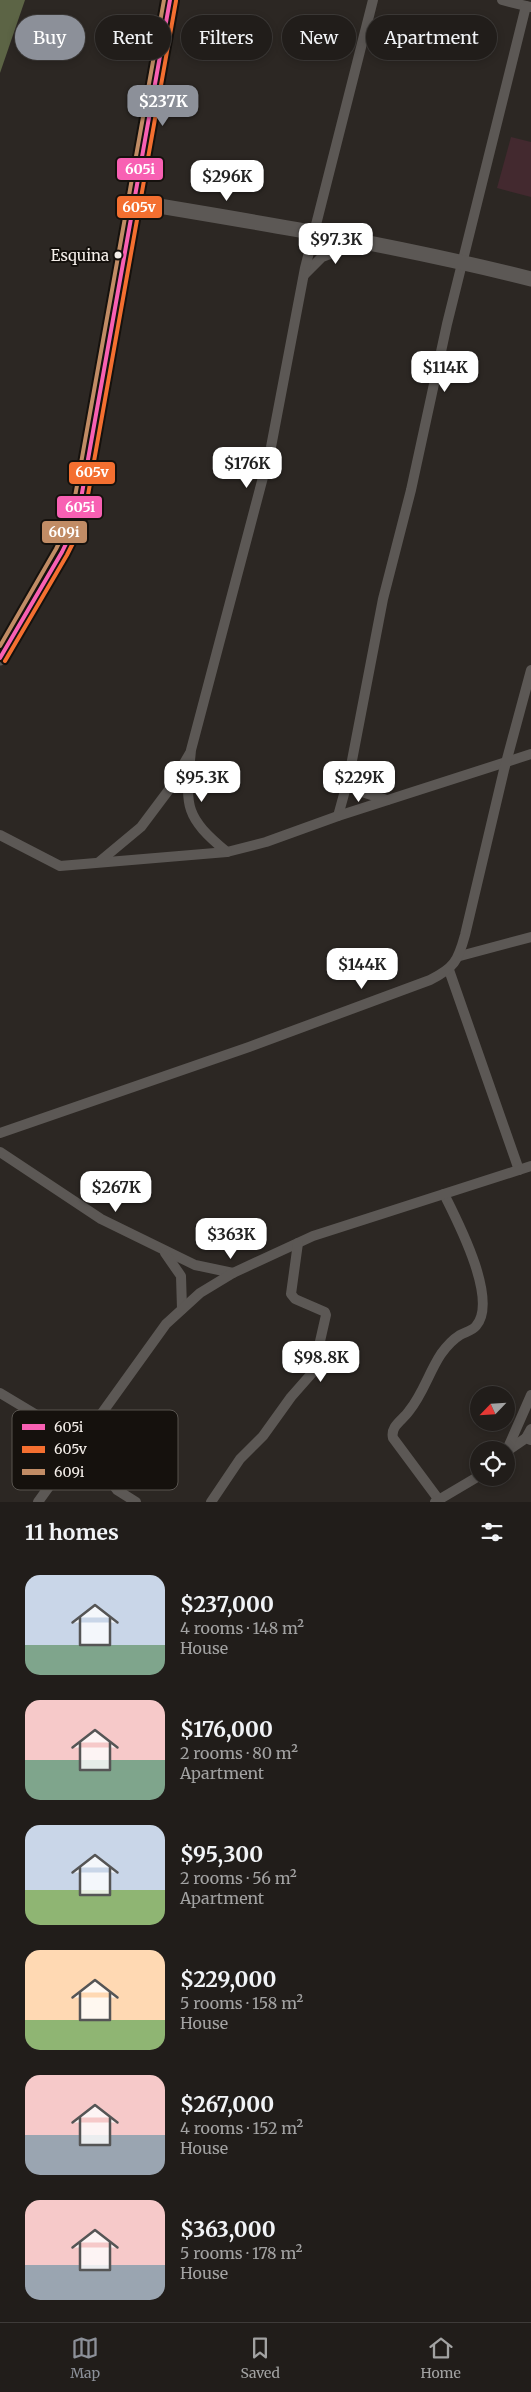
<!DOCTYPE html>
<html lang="en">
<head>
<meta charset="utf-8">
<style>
  body { margin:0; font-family:Merriweather,serif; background:#292623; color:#f1f3f6; height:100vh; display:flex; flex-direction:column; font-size:19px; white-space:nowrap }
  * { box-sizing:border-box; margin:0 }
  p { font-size:16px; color:#a2a2a2 }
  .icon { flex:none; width:28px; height:28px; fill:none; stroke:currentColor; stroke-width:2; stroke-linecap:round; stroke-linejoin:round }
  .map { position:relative; height:1502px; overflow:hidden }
  .drawer { display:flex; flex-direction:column; background:#211d1a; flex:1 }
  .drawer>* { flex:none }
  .hud { position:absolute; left:15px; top:15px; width:501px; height:45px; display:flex; gap:10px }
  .needle { width:32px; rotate:245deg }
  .buttons { position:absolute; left:470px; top:1386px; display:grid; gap:10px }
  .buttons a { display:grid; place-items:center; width:45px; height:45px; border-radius:50%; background:#211d1a; box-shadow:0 2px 8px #0003,0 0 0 1px #3e3b39; font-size:25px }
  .price { position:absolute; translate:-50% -42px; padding:0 11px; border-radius:10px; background:#fff; color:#222; font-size:16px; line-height:32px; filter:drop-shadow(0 1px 2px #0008) }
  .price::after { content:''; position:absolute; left:50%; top:30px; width:15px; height:11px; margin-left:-8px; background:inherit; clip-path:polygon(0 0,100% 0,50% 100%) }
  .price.active { background:#8c9099; color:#fff }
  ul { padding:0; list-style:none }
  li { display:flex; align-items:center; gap:15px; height:125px; padding:0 25px }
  li span { display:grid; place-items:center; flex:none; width:140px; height:100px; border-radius:15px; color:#555 }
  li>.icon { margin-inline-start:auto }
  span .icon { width:60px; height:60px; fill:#fffc; stroke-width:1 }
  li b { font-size:21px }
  h2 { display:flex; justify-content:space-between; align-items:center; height:60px; padding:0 25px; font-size:21px }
  .chip { padding:0 18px; border-radius:22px; background:#211d1a; box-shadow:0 2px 8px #0003,0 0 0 1px #3e3b39; font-size:18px; line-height:45px }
  .chip.active { background:#8c9099; color:#fff }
  .menu { display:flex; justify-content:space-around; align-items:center; height:70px; border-top:1px solid #3e3b39; background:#211d1a; font-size:14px; color:#a2a2a2 }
  .menu a { display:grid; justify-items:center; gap:2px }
  .menu .active { color:#8c9099 }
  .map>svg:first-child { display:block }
  .grass { fill:#43292f }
  .water { fill:#5c6445 }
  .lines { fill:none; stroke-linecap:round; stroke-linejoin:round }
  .street { stroke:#5c5855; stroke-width:10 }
  .secondary { stroke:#5c5855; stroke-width:15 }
  .bus-1-casing { stroke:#15110d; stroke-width:8 }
  .bus-2-casing { stroke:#15110d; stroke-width:8 }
  .bus-3-casing { stroke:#15110d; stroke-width:8 }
  .bus-1 { stroke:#f860b3; stroke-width:4 }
  .bus-2 { stroke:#f46f30; stroke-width:4 }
  .bus-3 { stroke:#c18c65; stroke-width:4 }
  .bus-dot { fill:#f5efea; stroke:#15110d; stroke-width:2 }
  .labels { text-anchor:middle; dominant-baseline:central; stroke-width:4; stroke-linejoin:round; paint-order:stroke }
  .bus-label { font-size:15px; fill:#f5efea; stroke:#15110d; text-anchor:end }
  .key { fill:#15110d; stroke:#58544f; stroke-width:1 }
  .key-label { font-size:14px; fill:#f5efea }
  .line-badge { stroke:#15110d; stroke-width:2 }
  .badge-label { font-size:14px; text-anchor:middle; font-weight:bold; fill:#fff }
</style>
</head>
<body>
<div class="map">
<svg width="531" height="1502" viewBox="0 0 531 1502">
  <rect width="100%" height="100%" fill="#2c2723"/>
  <polygon class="grass" points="511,137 531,142 531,197 497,188"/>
  <polygon class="water" points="0,0 25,0 0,73"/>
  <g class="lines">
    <g class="street">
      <polyline points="502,0 530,7"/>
      <polyline points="304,275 322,257 362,242"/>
      <polyline points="349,776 365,793 387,800"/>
      <polyline points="338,816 349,776 383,599 411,490 447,324 526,6"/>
      <polyline points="0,835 60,866 227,852 266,842 338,816 531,754"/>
      <path d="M 227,852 C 182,815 186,805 191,750 L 271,447 L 305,268 L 373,0"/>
      <polyline points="99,862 141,827 168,791 190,753"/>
      <polyline points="460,956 531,937"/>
      <polyline points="449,970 519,1170"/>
      <path d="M 0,1133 L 249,1047 L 430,980 C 454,968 458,961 465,935 L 504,770 L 531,670"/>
      <polyline points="0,1152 101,1219 195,1265 233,1273"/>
      <polyline points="165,1253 181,1276 182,1309"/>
      <polyline points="0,1393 80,1441 117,1490 136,1502"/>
      <polyline points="526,1438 531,1429"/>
      <polyline points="507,1451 526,1438 531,1440"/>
      <polyline points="506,1452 531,1395"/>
      <path d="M 439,1500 L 393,1438 C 390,1426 403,1420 409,1411 C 423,1394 429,1372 441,1354 C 446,1347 452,1340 460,1335 C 465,1332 472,1331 476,1326 C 499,1300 457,1220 444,1194"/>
      <polyline points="38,1502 166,1324 200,1293 233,1273 313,1236 531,1166"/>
      <polyline points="211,1502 240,1459 263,1436 291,1397 313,1372 326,1315 325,1312 295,1299 291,1294 298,1243"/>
      <polyline points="435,1502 479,1476"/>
    </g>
    <g class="secondary">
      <path d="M 135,202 C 268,224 401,246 531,279"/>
      <polyline points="0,658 62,552 77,521 170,0"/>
    </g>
    <g class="bus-1-casing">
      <polyline id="bus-1" points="0,658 62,552 77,521 170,0"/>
    </g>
    <g class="bus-2-casing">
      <polyline id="bus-2" points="5,661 67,555 83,523 176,1"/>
    </g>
    <g class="bus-3-casing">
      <polyline id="bus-3" points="0,646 56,549 71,519 164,0"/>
    </g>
    <use href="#bus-1" class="bus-1"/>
    <use href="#bus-2" class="bus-2"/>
    <use href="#bus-3" class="bus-3"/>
  </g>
  <circle class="bus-dot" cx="118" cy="255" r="4.5"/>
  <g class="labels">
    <g class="bus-label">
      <text x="109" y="255">Esquina</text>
    </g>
  </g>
  <rect x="12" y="1410" width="166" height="80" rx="8" class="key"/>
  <rect x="22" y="1424" width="23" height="6" fill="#f860b3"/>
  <rect x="22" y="1446" width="23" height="7" fill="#f46f30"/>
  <rect x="22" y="1469" width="23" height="6" fill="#c18c65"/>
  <g class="key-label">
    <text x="54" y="1432">605i</text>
    <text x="54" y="1454">605v</text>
    <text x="54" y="1477">609i</text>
  </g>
  <g class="line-badge">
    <rect x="116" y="157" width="48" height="24" rx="5" fill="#f860b3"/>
    <rect x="116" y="195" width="47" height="24" rx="5" fill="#f46f30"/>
    <rect x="68" y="461" width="48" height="24" rx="5" fill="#f46f30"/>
    <rect x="56" y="495" width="47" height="24" rx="5" fill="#f860b3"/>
    <rect x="41" y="520" width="47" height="24" rx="5" fill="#c18c65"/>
  </g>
  <g class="badge-label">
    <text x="140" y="174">605i</text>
    <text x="139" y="212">605v</text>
    <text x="92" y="477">605v</text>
    <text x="80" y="512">605i</text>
    <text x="64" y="537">609i</text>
  </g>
</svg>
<div class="buttons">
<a><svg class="needle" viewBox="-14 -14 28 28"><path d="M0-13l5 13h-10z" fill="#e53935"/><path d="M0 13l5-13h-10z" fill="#a2a2a2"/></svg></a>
<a><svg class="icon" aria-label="locate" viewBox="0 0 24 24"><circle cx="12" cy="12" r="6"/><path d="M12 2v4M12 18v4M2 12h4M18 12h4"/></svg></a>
</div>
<b class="price active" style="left:163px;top:127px">$237K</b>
<b class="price" style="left:227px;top:202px">$296K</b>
<b class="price" style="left:336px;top:265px">$97.3K</b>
<b class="price" style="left:445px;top:393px">$114K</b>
<b class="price" style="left:247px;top:489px">$176K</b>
<b class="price" style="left:202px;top:803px">$95.3K</b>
<b class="price" style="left:359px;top:803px">$229K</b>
<b class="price" style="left:362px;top:990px">$144K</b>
<b class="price" style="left:116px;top:1213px">$267K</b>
<b class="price" style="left:231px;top:1260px">$363K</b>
<b class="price" style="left:321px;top:1383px">$98.8K</b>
<div class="hud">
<a class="chip active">Buy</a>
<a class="chip">Rent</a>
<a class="chip">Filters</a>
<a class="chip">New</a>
<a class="chip">Apartment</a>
</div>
</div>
<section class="drawer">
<h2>11 homes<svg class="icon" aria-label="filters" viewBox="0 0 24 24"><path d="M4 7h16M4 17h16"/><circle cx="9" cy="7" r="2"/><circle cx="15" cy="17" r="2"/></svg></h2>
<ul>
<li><span style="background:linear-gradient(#c9d6e8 70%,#7fa58c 0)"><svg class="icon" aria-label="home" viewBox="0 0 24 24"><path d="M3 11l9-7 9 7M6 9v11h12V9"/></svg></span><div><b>$237,000</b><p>4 rooms · 148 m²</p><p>House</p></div></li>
<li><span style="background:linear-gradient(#f6c9c9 60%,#7fa58c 0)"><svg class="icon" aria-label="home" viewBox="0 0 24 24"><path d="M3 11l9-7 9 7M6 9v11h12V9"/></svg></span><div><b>$176,000</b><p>2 rooms · 80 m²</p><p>Apartment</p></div></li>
<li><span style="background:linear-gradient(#c9d6e8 65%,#8fb573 0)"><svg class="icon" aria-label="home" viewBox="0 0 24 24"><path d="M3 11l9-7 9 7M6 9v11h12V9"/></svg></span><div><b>$95,300</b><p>2 rooms · 56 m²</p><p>Apartment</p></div></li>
<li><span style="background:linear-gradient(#ffd9b3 70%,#8fb573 0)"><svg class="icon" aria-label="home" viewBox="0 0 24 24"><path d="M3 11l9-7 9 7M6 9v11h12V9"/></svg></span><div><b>$229,000</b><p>5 rooms · 158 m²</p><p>House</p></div></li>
<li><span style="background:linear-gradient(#f6c9c9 60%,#9aa5b1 0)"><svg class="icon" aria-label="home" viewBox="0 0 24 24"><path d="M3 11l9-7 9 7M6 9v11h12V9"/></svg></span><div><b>$267,000</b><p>4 rooms · 152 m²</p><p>House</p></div></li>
<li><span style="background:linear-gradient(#f6c9c9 65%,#9aa5b1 0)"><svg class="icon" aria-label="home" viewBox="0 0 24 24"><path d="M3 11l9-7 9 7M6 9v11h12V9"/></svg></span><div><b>$363,000</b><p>5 rooms · 178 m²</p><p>House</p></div></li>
</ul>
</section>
<nav class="menu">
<a class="active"><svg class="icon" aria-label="map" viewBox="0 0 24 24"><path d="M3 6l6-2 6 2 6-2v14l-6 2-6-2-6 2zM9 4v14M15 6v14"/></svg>Map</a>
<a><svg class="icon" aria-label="saved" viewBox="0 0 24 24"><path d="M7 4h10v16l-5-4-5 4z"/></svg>Saved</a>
<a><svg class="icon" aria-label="home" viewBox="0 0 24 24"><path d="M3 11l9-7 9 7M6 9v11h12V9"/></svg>Home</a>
</nav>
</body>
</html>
